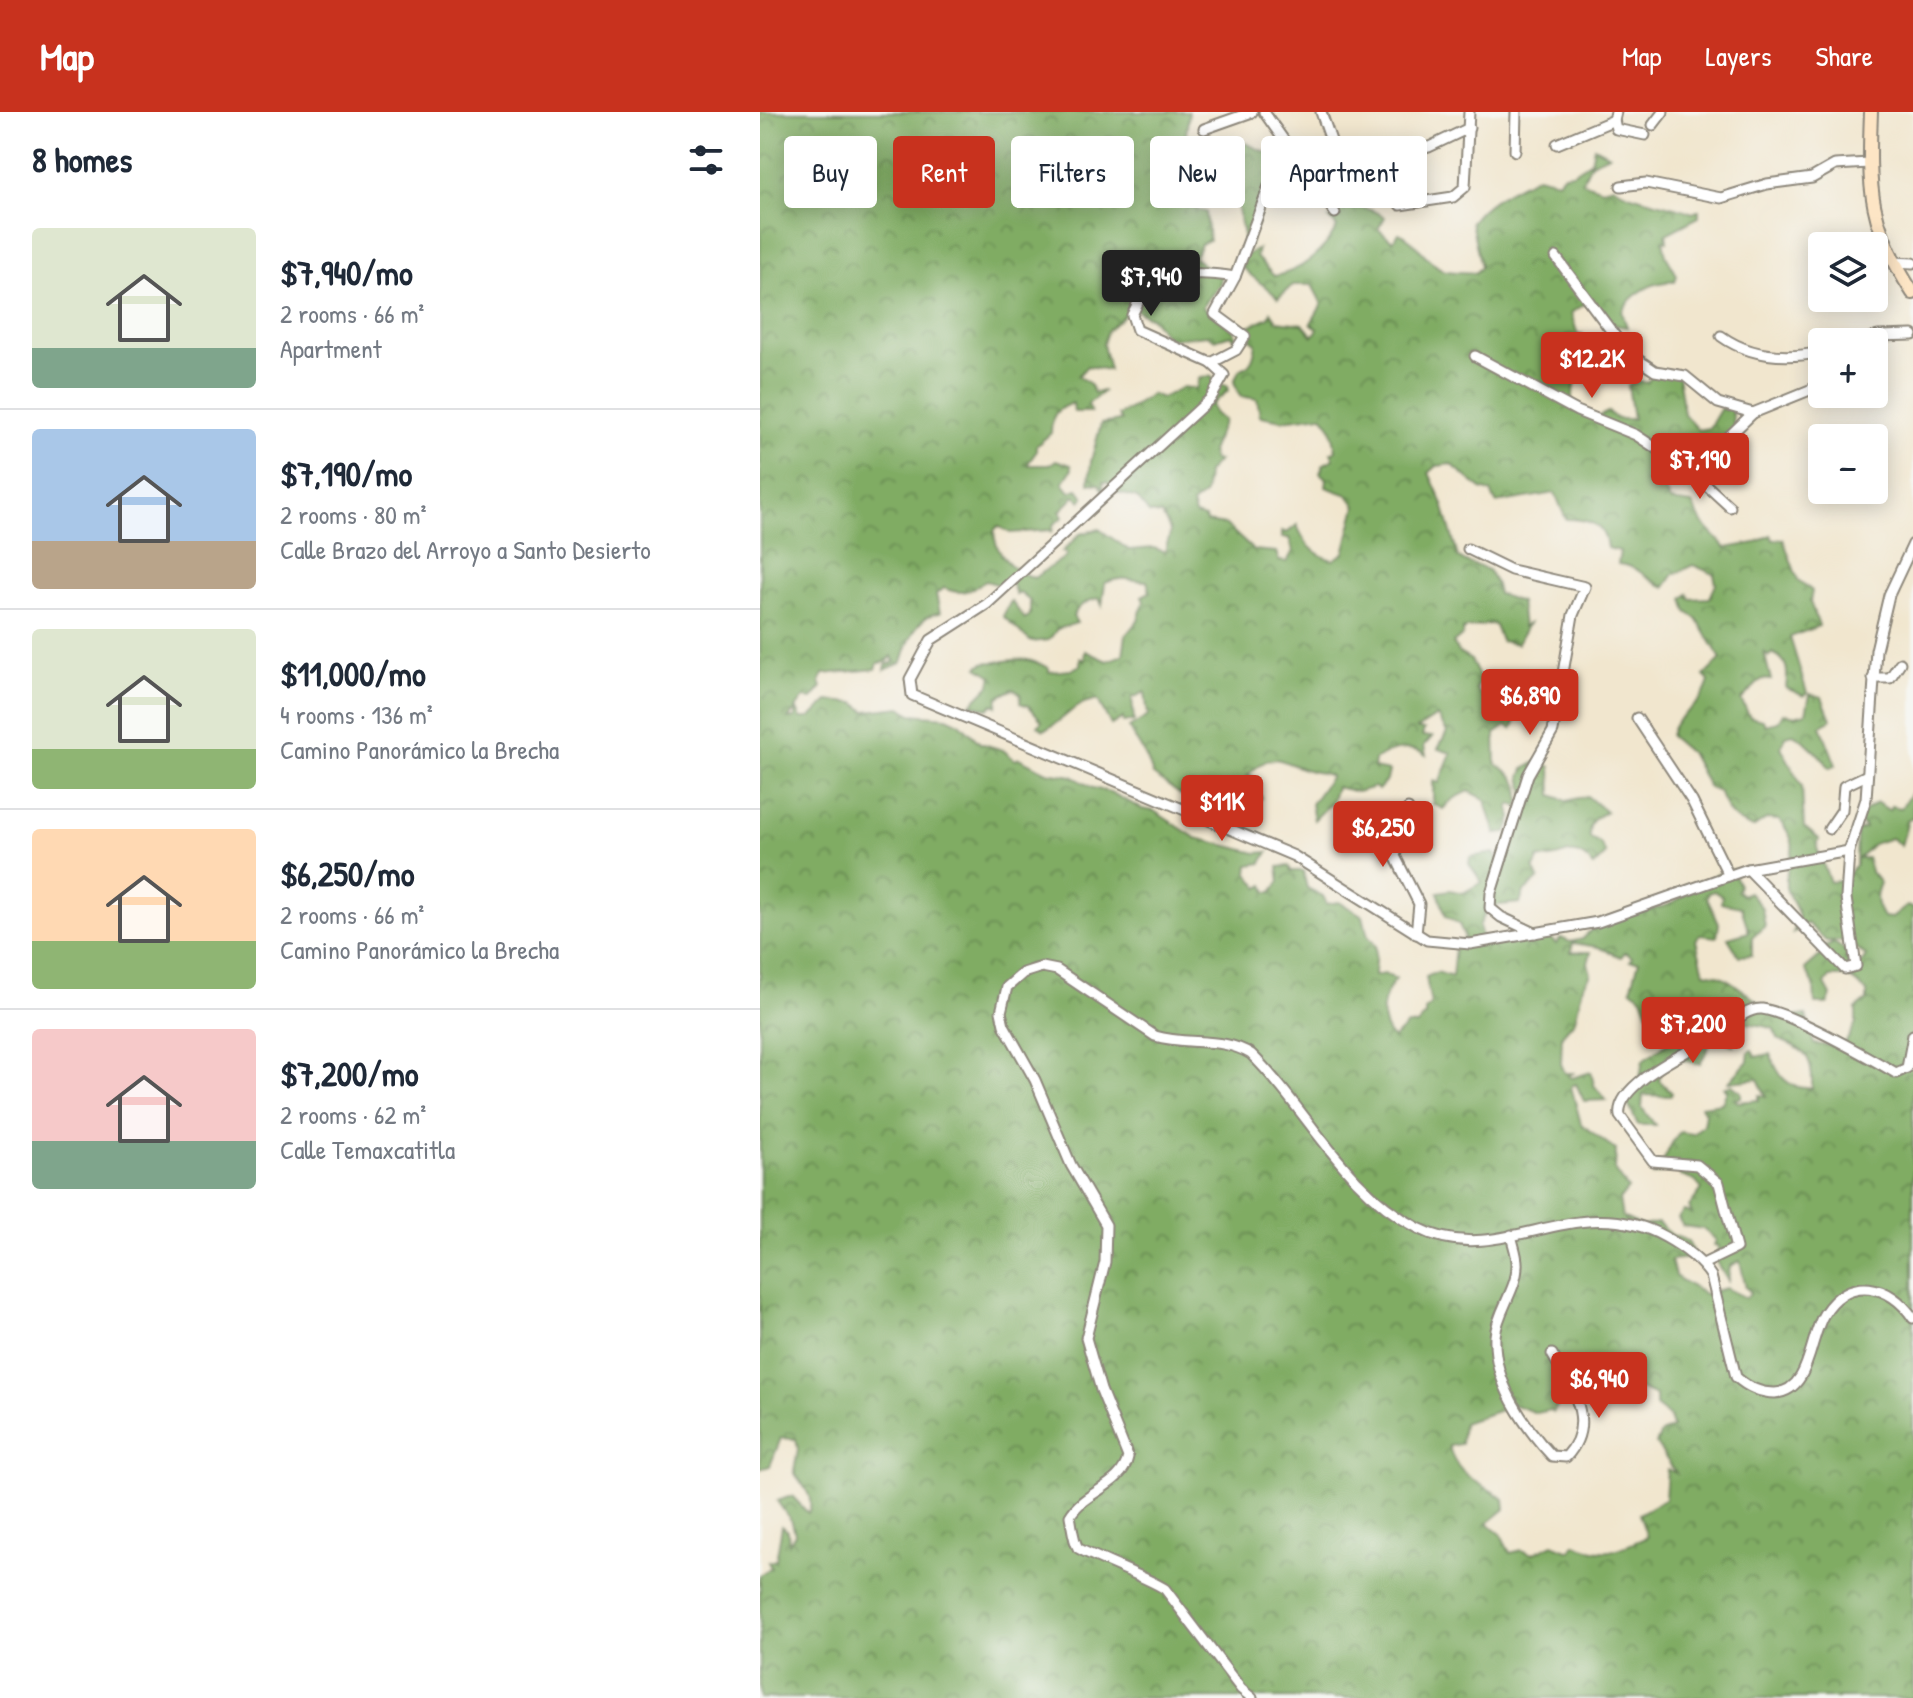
<!DOCTYPE html>
<html lang="en">
<head>
<meta charset="utf-8">
<style>
  body { margin:0; font-family:"Patrick Hand",sans-serif; background:#f6f6f7; color:#1f2937; height:100vh; display:flex; flex-direction:column; font-size:30px; white-space:nowrap }
  * { box-sizing:border-box; margin:0 }
  p { font-size:26px; color:#747a83 }
  .icon { flex:none; width:44px; height:44px; fill:none; stroke:currentColor; stroke-width:2; stroke-linecap:round; stroke-linejoin:round }
  .map { position:relative; flex:1; overflow:hidden }
  .panel { display:flex; flex-direction:column; background:#fff; width:760px }
  .panel>* { flex:none }
  .hud { position:absolute; left:24px; top:24px; width:760px; height:72px; display:flex; gap:16px }
  .fabs { position:absolute; left:1048px; top:120px; display:grid; gap:16px }
  .fabs a { display:grid; place-items:center; width:80px; height:80px; border-radius:8px; background:#fff; box-shadow:0 4px 20px #0003; font-size:40px }
  .price { position:absolute; translate:-50% -68px; padding:0 18px; border-radius:8px; background:#c8321e; color:#fff; font-size:26px; line-height:52px; filter:drop-shadow(0 2px 4px #0008) }
  .price::after { content:''; position:absolute; left:50%; top:48px; width:24px; height:18px; margin-left:-12px; background:inherit; clip-path:polygon(0 0,100% 0,50% 100%) }
  .price.active { background:#222; color:#fff }
  ul { padding:0; list-style:none }
  li { display:flex; align-items:center; gap:24px; height:200px; padding:0 32px }
  li+li { border-top:2px solid #e0e1e3 }
  li span { display:grid; place-items:center; flex:none; width:224px; height:160px; border-radius:8px; color:#555 }
  li>.icon { margin-inline-start:auto }
  span .icon { width:96px; height:96px; fill:#fffc; stroke-width:1 }
  li b { font-size:34px }
  h2 { display:flex; justify-content:space-between; align-items:center; height:96px; padding:0 32px; font-size:34px }
  .tag { padding:0 28px; border-radius:8px; background:#fff; box-shadow:0 4px 20px #0003; font-size:28px; line-height:72px }
  .tag.active { background:#c8321e; color:#fff }
  header { display:flex; align-items:center; gap:48px; box-sizing:border-box; height:112px; padding:0 40px; background:#c8321e; color:#fff }
  header strong { font-size:38px }
  nav { display:flex; gap:44px; margin-inline-start:auto; font-size:28px }
  main { display:flex; flex:1; min-height:0 }
  .map>svg:first-child { display:block }
  .forest { fill:url(#forest-crowns); stroke:#566c47; stroke-width:2; fill-rule:evenodd }
  .lines { fill:none; stroke-linecap:round; stroke-linejoin:round }
  .street-casing { stroke:#8e887c; stroke-width:13 }
  .secondary-casing { stroke:#8e887c; stroke-width:16 }
  .street { stroke:#fff; stroke-width:9 }
  .secondary { stroke:#fde5c5; stroke-width:12 }
</style>
</head>
<body>
<header>
<strong>Map</strong>
<nav><a>Map</a><a>Layers</a><a>Share</a></nav>
</header>
<main>
<section class="panel">
<h2>8 homes<svg class="icon" aria-label="filters" viewBox="0 0 24 24"><path d="M4 7h16M4 17h16"/><circle cx="9" cy="7" r="2"/><circle cx="15" cy="17" r="2"/></svg></h2>
<ul>
<li><span style="background:linear-gradient(#dfe7d0 75%,#7fa58c 0)"><svg class="icon" aria-label="home" viewBox="0 0 24 24"><path d="M3 11l9-7 9 7M6 9v11h12V9"/></svg></span><div><b>$7,940/mo</b><p>2 rooms · 66 m²</p><p>Apartment</p></div></li>
<li><span style="background:linear-gradient(#a9c7e8 70%,#b9a48a 0)"><svg class="icon" aria-label="home" viewBox="0 0 24 24"><path d="M3 11l9-7 9 7M6 9v11h12V9"/></svg></span><div><b>$7,190/mo</b><p>2 rooms · 80 m²</p><p>Calle Brazo del Arroyo a Santo Desierto</p></div></li>
<li><span style="background:linear-gradient(#dfe7d0 75%,#8fb573 0)"><svg class="icon" aria-label="home" viewBox="0 0 24 24"><path d="M3 11l9-7 9 7M6 9v11h12V9"/></svg></span><div><b>$11,000/mo</b><p>4 rooms · 136 m²</p><p>Camino Panorámico la Brecha</p></div></li>
<li><span style="background:linear-gradient(#ffd9b3 70%,#8fb573 0)"><svg class="icon" aria-label="home" viewBox="0 0 24 24"><path d="M3 11l9-7 9 7M6 9v11h12V9"/></svg></span><div><b>$6,250/mo</b><p>2 rooms · 66 m²</p><p>Camino Panorámico la Brecha</p></div></li>
<li><span style="background:linear-gradient(#f6c9c9 70%,#7fa58c 0)"><svg class="icon" aria-label="home" viewBox="0 0 24 24"><path d="M3 11l9-7 9 7M6 9v11h12V9"/></svg></span><div><b>$7,200/mo</b><p>2 rooms · 62 m²</p><p>Calle Temaxcatitla</p></div></li>
</ul>
</section>
<div class="map">
<svg width="1153" height="1586" viewBox="0 0 1153 1586">
  <defs>
    <pattern id="forest-crowns" width="20" height="18" patternUnits="userSpaceOnUse" patternTransform="scale(2)"><rect width="20" height="18" fill="#80ac63"/><path d="M2 6a3 3 0 1 1 6 0M12 15a3 3 0 1 1 6 0" fill="none" stroke="#698c52"/></pattern>
  </defs>
  <rect width="100%" height="100%" fill="#f6f6f2"/>
  <filter id="ink" filterUnits="userSpaceOnUse"><feTurbulence type="fractalNoise" baseFrequency=".0125" numOctaves="2"/><feDisplacementMap in="SourceGraphic" scale="16" xChannelSelector="R" yChannelSelector="G"/><feConvolveMatrix kernelMatrix="1 2 1 2 8 2 1 2 1" color-interpolation-filters="sRGB"/></filter>
  <filter id="wash" filterUnits="userSpaceOnUse"><feTurbulence type="fractalNoise" baseFrequency=".006" numOctaves="4" result="noise"/><feDisplacementMap in="SourceGraphic" scale="32" xChannelSelector="R" yChannelSelector="G"/><feGaussianBlur stdDeviation="1.8" result="paint"/><feColorMatrix in="noise" values="0 0 0 0 0 0 0 0 0 0 0 0 0 0 0 0 0 1.4 0 .05"/><feComposite in="paint" operator="in"/></filter>
  <g filter="url(#wash)">
    <rect width="100%" height="100%" fill="#f1e6ce"/>
    <path class="forest" d="M 0,0 L 429,0 L 426,22 L 430,30 L 455,38 L 468,29 L 475,37 L 480,29 L 519,46 L 488,137 L 481,135 L 484,128 L 477,93 L 469,90 L 473,85 L 479,89 L 481,76 L 466,78 L 458,88 L 449,89 L 443,75 L 435,75 L 437,98 L 446,100 L 449,128 L 441,132 L 434,146 L 461,165 L 460,172 L 442,195 L 474,219 L 480,233 L 471,223 L 455,228 L 447,223 L 409,227 L 391,206 L 372,196 L 347,219 L 343,232 L 349,258 L 327,254 L 318,264 L 330,272 L 334,281 L 344,279 L 328,292 L 331,300 L 314,300 L 313,291 C 296,296 291,304 291,321 L 276,334 L 276,340 L 267,353 L 289,353 L 296,348 L 311,353 L 312,357 L 303,371 L 310,380 L 318,377 L 324,385 L 321,389 L 315,384 L 300,399 L 303,405 L 293,413 L 292,421 L 291,418 L 250,421 L 238,414 L 234,419 C 235,443 253,459 274,466 L 305,445 L 307,442 L 302,440 L 320,422 L 339,417 L 369,438 L 394,436 L 405,440 C 408,421 416,426 402,403 L 389,401 L 377,386 L 353,379 L 348,370 L 343,370 L 344,381 L 339,372 L 329,371 L 331,349 L 341,312 L 361,309 L 358,303 C 371,298 380,289 392,282 L 402,286 L 423,275 L 436,277 L 439,266 L 451,264 L 456,271 L 467,274 L 468,279 L 452,292 L 455,302 L 464,308 L 451,339 L 453,348 L 458,349 L 447,361 L 445,382 L 432,392 L 435,403 L 445,406 L 446,410 L 466,413 L 493,438 L 516,440 L 519,449 L 527,450 L 533,439 L 529,426 L 522,426 L 522,419 L 527,421 L 537,413 C 544,431 554,443 573,448 L 584,441 L 596,394 L 588,383 L 566,375 L 567,367 L 560,361 L 564,352 L 574,347 L 571,341 L 576,338 L 571,315 L 562,303 L 522,308 L 500,304 L 497,287 L 480,284 L 474,270 L 479,258 C 493,253 494,244 496,231 L 487,224 L 489,214 L 509,205 L 511,200 L 517,209 L 543,212 L 553,224 L 558,217 L 551,211 L 562,192 L 552,173 L 533,173 L 518,186 C 504,171 487,164 476,148 L 498,137 L 496,145 L 514,164 C 541,160 565,139 577,115 L 569,106 L 580,106 L 572,95 L 576,90 L 584,99 C 597,93 614,97 625,105 L 618,117 L 633,129 L 639,121 C 656,127 665,149 683,158 C 691,161 705,159 715,161 L 721,155 L 711,110 C 727,87 754,77 777,64 L 798,69 L 804,62 L 813,61 L 831,49 L 834,35 L 849,43 L 831,51 L 822,70 L 842,77 L 853,74 C 868,86 912,92 933,101 L 939,98 L 939,105 L 906,122 L 907,129 L 903,128 L 906,144 L 917,163 L 915,170 C 895,168 871,181 862,200 L 867,215 L 853,213 L 826,191 L 811,201 L 818,223 L 822,222 L 820,227 L 829,231 L 842,257 L 817,266 L 811,290 L 817,299 L 836,306 L 848,300 L 857,307 L 873,307 L 868,273 L 880,269 L 887,271 L 893,262 L 918,263 L 924,302 L 938,318 L 949,316 L 961,296 L 972,297 L 975,323 L 954,333 L 937,329 L 920,335 L 904,376 L 910,389 L 932,392 L 942,411 L 966,436 L 995,431 L 1011,423 L 1013,428 L 1023,427 L 1038,468 L 1052,479 L 1050,490 L 1059,514 L 1030,525 L 1047,581 L 1044,584 L 1026,576 C 1028,560 1029,548 1012,541 L 1009,545 L 1004,540 L 1011,568 L 1002,567 L 981,588 L 990,605 L 1003,608 L 1005,613 L 1018,610 L 1023,601 L 1035,604 L 1046,601 L 1050,582 L 1062,585 L 1071,607 L 1061,614 L 1076,653 L 1070,656 C 1060,643 1047,629 1033,622 L 1026,624 L 1021,635 L 1042,674 L 1044,715 L 1059,727 L 1057,736 L 1070,770 L 1082,769 L 1096,752 L 1097,719 L 1105,716 L 1099,709 L 1104,699 L 1117,691 L 1129,698 L 1131,694 L 1141,696 L 1153,678 L 1153,706 L 1148,708 L 1141,734 L 1131,726 L 1113,732 L 1099,746 L 1107,746 L 1111,760 L 1120,771 C 1114,785 1115,792 1123,805 L 1132,806 L 1147,794 L 1153,796 L 1153,1586 L 0,1586 L 0,1463 L 11,1456 L 8,1450 L 16,1448 L 22,1414 L 28,1419 L 29,1432 L 35,1422 L 32,1410 L 17,1389 L 32,1384 L 48,1401 C 56,1385 42,1373 34,1360 L 38,1337 L 36,1327 L 21,1326 L 10,1354 L 0,1357 ZM 691,352 L 721,377 L 731,380 L 736,391 L 795,381 L 806,407 C 827,407 845,411 847,436 L 860,439 L 858,452 C 879,453 887,469 905,475 L 914,462 L 933,453 L 954,462 L 956,472 L 950,486 L 930,487 L 928,482 L 923,487 L 927,500 L 937,507 L 961,547 L 944,564 L 949,569 C 940,601 915,599 910,624 L 931,642 L 949,676 L 959,680 C 968,700 970,708 993,716 L 1006,707 L 1019,708 C 1046,739 1024,743 1026,775 C 1027,784 1037,794 1039,805 L 1033,821 L 1047,811 L 1066,829 L 1086,829 L 1106,844 L 1102,851 L 1085,847 L 1092,843 L 1074,831 L 1061,837 L 1061,843 L 1045,857 L 1054,873 L 1055,892 L 1068,892 L 1071,883 L 1065,872 L 1070,865 L 1089,865 L 1107,880 L 1107,888 L 1096,897 L 1096,911 L 1086,930 L 1073,934 L 1054,932 L 1046,903 C 1001,913 983,862 944,860 L 936,828 L 940,823 L 957,825 L 959,812 L 947,786 L 949,781 L 954,779 L 962,784 L 961,791 L 981,795 L 989,820 L 968,826 L 979,844 L 992,843 L 992,825 L 1005,814 L 1002,796 L 989,780 L 982,783 L 977,779 L 979,773 L 974,763 L 978,758 C 950,755 931,784 908,793 C 886,801 835,805 823,827 L 810,830 L 801,826 L 796,832 L 790,826 L 724,832 L 719,814 L 729,794 L 760,791 L 764,780 L 779,767 L 774,756 L 779,746 C 806,750 809,727 834,754 L 846,742 L 840,731 L 830,726 C 827,711 833,706 846,700 L 827,684 L 807,689 L 792,683 L 791,655 L 780,648 L 764,657 L 761,665 L 767,691 L 763,717 L 752,724 L 748,744 L 738,748 L 734,741 L 710,745 L 709,752 L 722,770 L 703,781 L 690,778 L 678,780 L 686,804 L 699,812 L 705,826 L 695,833 L 692,865 L 677,860 L 666,865 L 671,893 L 665,898 L 665,904 L 657,913 L 647,913 L 633,927 C 617,908 621,884 636,867 L 624,862 L 614,864 L 616,834 L 608,824 L 603,804 L 579,790 L 567,792 L 563,784 L 547,776 L 543,759 L 531,759 L 529,754 L 518,755 L 520,769 L 512,780 L 507,780 L 504,773 L 499,776 L 488,761 L 489,753 L 502,751 L 508,740 L 497,741 L 436,726 L 394,699 L 382,697 L 350,680 L 333,676 L 312,664 L 287,660 L 259,646 L 255,648 L 243,638 L 220,631 L 200,611 L 187,605 L 151,602 L 141,595 L 106,599 L 95,591 L 68,589 L 50,606 L 41,606 L 37,597 L 35,606 L 28,607 L 44,586 L 52,587 L 62,575 L 60,570 L 63,562 L 116,557 L 118,551 L 127,550 L 132,544 L 134,550 L 126,553 L 125,558 L 142,550 C 147,532 158,501 180,501 L 176,482 L 184,476 C 201,484 210,479 226,469 L 243,474 L 252,471 L 256,483 L 260,481 L 270,489 L 270,502 L 265,507 L 251,489 L 243,504 L 271,530 L 289,528 L 297,517 L 317,511 L 313,504 C 319,493 326,489 339,486 L 342,493 L 345,471 C 361,463 371,469 387,469 L 390,480 L 382,484 L 384,489 L 378,508 L 366,523 L 363,543 L 347,549 L 325,539 L 324,549 L 320,546 L 320,553 L 311,558 L 289,560 L 289,556 C 263,544 264,547 237,550 C 227,551 226,548 218,555 L 232,564 L 230,573 L 211,592 L 228,597 L 233,592 L 237,594 L 238,585 L 253,577 L 261,582 L 260,591 L 269,594 L 282,609 L 278,614 L 284,618 C 305,610 313,589 338,588 L 351,613 L 363,606 L 363,610 L 374,609 L 372,586 L 385,580 L 388,604 L 369,616 C 380,637 386,640 393,663 L 421,683 L 474,699 L 502,686 L 490,667 L 493,664 L 487,664 C 516,635 519,651 551,659 C 559,661 564,661 571,664 L 551,692 L 554,708 L 571,691 L 576,675 L 597,680 L 615,675 L 618,678 L 627,668 L 629,659 L 614,656 L 615,648 C 629,637 651,633 666,643 L 664,634 L 672,625 L 662,624 L 664,618 L 657,617 L 677,604 L 687,620 L 678,637 L 691,641 L 679,671 L 673,669 L 673,692 L 683,697 L 693,687 L 709,679 L 725,687 L 736,722 L 747,720 L 752,706 L 749,695 L 752,692 L 759,695 C 763,672 755,663 736,652 L 735,622 L 746,614 L 752,617 L 762,596 L 759,594 L 757,600 C 740,600 727,591 716,577 L 721,569 L 711,548 L 699,541 L 693,531 L 703,523 L 703,517 L 730,512 L 735,513 L 741,529 L 757,532 L 768,512 L 763,515 L 760,490 L 738,482 C 731,445 717,461 698,445 L 683,392 L 669,361 L 677,354 ZM 813,831 L 838,835 L 861,845 L 865,840 L 872,845 L 870,849 L 879,849 L 871,877 L 882,885 L 888,901 L 894,906 L 931,898 L 938,901 L 948,896 L 956,901 L 951,913 L 937,919 L 927,917 L 883,948 L 880,966 L 864,984 L 878,1013 L 895,1013 L 882,996 L 883,983 L 910,984 L 912,981 L 899,968 L 904,951 L 925,948 L 940,952 L 952,928 L 968,924 L 966,930 L 973,933 L 968,918 L 982,910 L 1013,916 L 1019,928 C 1047,937 1053,946 1052,976 C 1026,978 1018,962 1010,942 L 995,945 L 992,938 L 989,939 L 988,949 L 969,970 L 998,967 L 1006,984 L 999,983 L 999,988 L 978,990 L 974,987 L 981,986 L 981,980 L 972,973 L 964,975 L 967,978 L 962,991 L 941,994 L 945,1001 L 943,1013 L 933,1022 L 920,1020 C 908,1032 906,1050 894,1063 L 918,1056 L 921,1064 L 935,1069 L 942,1077 L 929,1095 L 932,1102 L 924,1099 L 918,1106 L 923,1114 L 944,1117 L 956,1128 L 954,1133 L 959,1134 L 955,1148 L 968,1169 L 970,1154 L 980,1149 L 986,1176 L 991,1180 L 986,1186 L 966,1176 L 944,1182 L 915,1164 L 911,1148 L 929,1146 L 932,1138 L 928,1129 L 912,1123 L 898,1111 L 882,1114 L 862,1105 L 859,1088 L 868,1077 L 855,1058 L 856,1038 L 821,1012 L 811,974 L 816,972 L 824,989 L 846,988 L 834,973 L 831,960 L 812,966 L 808,964 L 813,961 L 805,961 L 801,952 L 802,923 L 815,908 L 823,874 L 831,862 L 828,851 L 831,840 L 811,840 ZM 853,1249 L 860,1251 L 873,1274 L 896,1284 L 896,1294 L 909,1304 L 912,1316 L 901,1321 L 896,1332 L 916,1361 L 907,1357 L 905,1387 L 879,1402 L 887,1425 C 857,1438 848,1446 815,1432 L 810,1439 L 793,1432 L 772,1442 L 762,1438 L 750,1441 L 741,1422 L 728,1411 L 745,1397 L 744,1387 C 720,1370 696,1365 689,1334 L 701,1332 L 703,1311 L 755,1293 L 776,1301 L 791,1298 L 793,1301 L 801,1288 L 799,1282 C 813,1278 826,1284 834,1260 Z"/>
  </g>
  <g filter="url(#ink)">
    <g class="lines">
      <g class="street-casing">
        <g id="street">
          <polyline points="504,0 575,101"/>
          <polyline points="561,0 577,46"/>
          <polyline points="854,8 856,17 885,23"/>
          <polyline points="893,13 903,0"/>
          <polyline points="444,17 492,0"/>
          <polyline points="797,32 854,8 856,0"/>
          <polyline points="755,39 756,0"/>
          <polyline points="618,49 669,35 709,16"/>
          <polyline points="861,74 886,71 961,86 1007,72 1052,66 1075,53 1109,51"/>
          <polyline points="640,93 693,85 705,75 709,0"/>
          <polyline points="796,145 858,228 877,247 895,259 925,264 958,291 993,301 1062,273"/>
          <polyline points="1133,150 1153,151"/>
          <path d="M 475,165 C 442,160 416,159 385,176 L 372,203 L 377,218 L 451,251 L 464,263 L 451,286 L 227,492 L 171,528 L 150,567 L 152,583 L 534,744 L 667,828 L 710,832 L 838,810 L 988,757 L 1089,739"/>
          <path d="M 961,224 C 990,245 1027,247 1062,240"/>
          <polyline points="1096,230 1118,224 1153,223"/>
          <polyline points="715,244 817,299 876,323 932,360 970,395"/>
          <polyline points="451,251 476,238 485,224 455,202 475,165 525,31"/>
          <polyline points="932,360 993,301"/>
          <polyline points="708,437 751,458 825,475 813,503 793,619 768,663 731,781 730,796 741,805 775,821"/>
          <polyline points="1113,566 1130,566 1140,551"/>
          <polyline points="877,606 932,689 969,764"/>
          <polyline points="648,697 635,744 659,792 656,822"/>
          <polyline points="1069,717 1082,698 1084,674 1107,663"/>
          <polyline points="988,757 1085,857 1096,854 1086,786 1089,739 1106,687 1116,538 1129,483 1153,432"/>
          <path d="M 751,1123 C 753,1133 758,1144 757,1154 C 757,1177 737,1200 735,1224 C 733,1269 763,1313 792,1344 L 806,1345 C 838,1310 811,1276 792,1242"/>
          <path d="M 943,1152 L 976,1136 L 959,1071 L 937,1053 L 893,1049 L 860,1004 C 854,972 932,938 955,924 C 969,914 985,896 1002,897 C 1032,901 1108,945 1136,961 L 1147,956 L 1153,923"/>
          <path d="M 492,1586 L 481,1577 L 405,1477 C 389,1466 322,1440 318,1436 C 313,1428 312,1413 310,1404 C 325,1378 362,1375 368,1345 L 341,1278 L 326,1226 L 345,1150 L 346,1113 L 311,1053 L 275,968 L 244,913 L 241,900 L 247,875 L 263,861 L 282,855 L 297,858 L 395,924 C 427,934 462,924 491,942 C 550,1000 582,1076 658,1116 C 740,1159 815,1075 905,1125 C 923,1135 940,1147 951,1164 L 976,1265 C 987,1275 1000,1281 1015,1281 C 1051,1279 1049,1226 1064,1202 C 1089,1162 1130,1172 1153,1206"/>
        </g>
      </g>
      <g class="secondary-casing">
        <path id="secondary" d="M 1111,0 C 1108,78 1109,114 1153,181"/>
      </g>
      <use href="#street" class="street"/>
      <use href="#secondary" class="secondary"/>
    </g>
  </g>
</svg>
<div class="fabs">
<a><svg class="icon" aria-label="layers" viewBox="0 0 24 24"><path d="M12 4l9 5-9 5-9-5zM3 14l9 5 9-5"/></svg></a>
<a>+</a>
<a>−</a>
</div>
<b class="price active" style="left:391px;top:206px">$7,940</b>
<b class="price" style="left:832px;top:288px">$12.2K</b>
<b class="price" style="left:940px;top:389px">$7,190</b>
<b class="price" style="left:770px;top:625px">$6,890</b>
<b class="price" style="left:462px;top:731px">$11K</b>
<b class="price" style="left:623px;top:757px">$6,250</b>
<b class="price" style="left:933px;top:953px">$7,200</b>
<b class="price" style="left:839px;top:1308px">$6,940</b>
<div class="hud">
<a class="tag">Buy</a>
<a class="tag active">Rent</a>
<a class="tag">Filters</a>
<a class="tag">New</a>
<a class="tag">Apartment</a>
</div>
</div>
</main>
</body>
</html>
